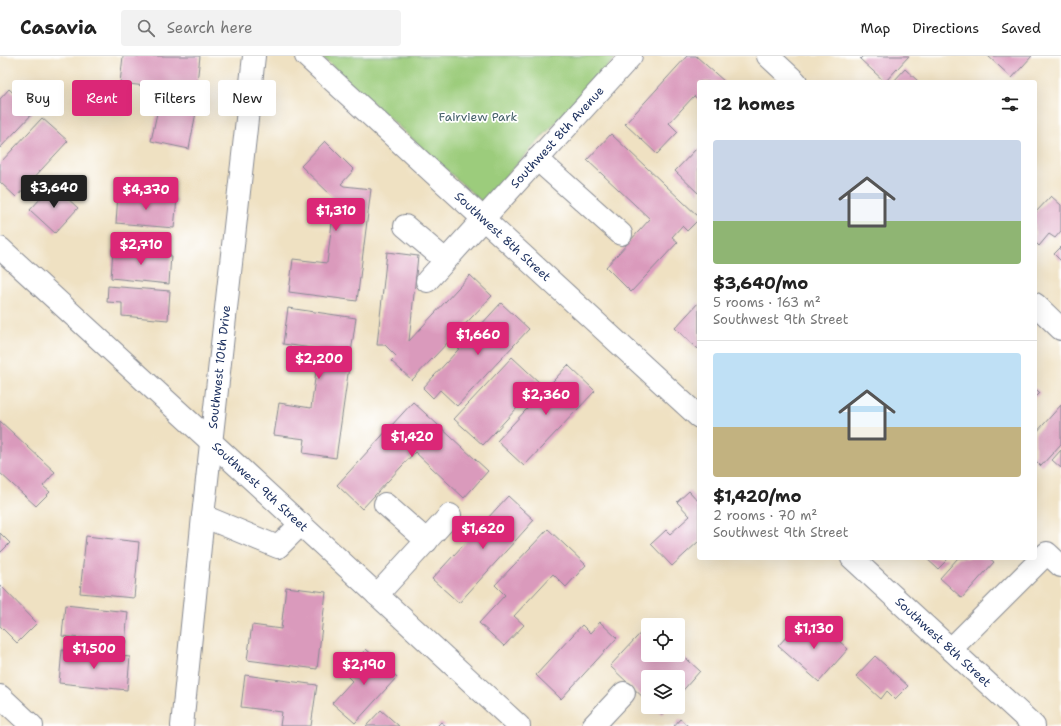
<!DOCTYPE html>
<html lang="en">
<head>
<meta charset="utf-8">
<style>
  body { margin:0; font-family:"Shantell Sans",sans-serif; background:#f2f2f2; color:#222; height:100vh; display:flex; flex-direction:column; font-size:15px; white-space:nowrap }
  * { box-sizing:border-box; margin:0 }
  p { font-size:13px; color:#767676 }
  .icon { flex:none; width:22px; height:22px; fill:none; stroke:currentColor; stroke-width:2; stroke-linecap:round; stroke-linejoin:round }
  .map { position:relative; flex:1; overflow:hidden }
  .panel { position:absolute; left:697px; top:24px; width:340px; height:480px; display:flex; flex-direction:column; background:#fff; border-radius:4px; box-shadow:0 4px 16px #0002 }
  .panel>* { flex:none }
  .banner { position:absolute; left:12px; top:24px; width:380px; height:36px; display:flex; gap:8px }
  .tools { position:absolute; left:641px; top:562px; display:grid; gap:8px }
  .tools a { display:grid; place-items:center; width:44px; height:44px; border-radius:4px; background:#fff; box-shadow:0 4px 16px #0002; font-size:20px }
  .price { position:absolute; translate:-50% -34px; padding:0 9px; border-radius:4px; background:#db2777; color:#fff; font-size:13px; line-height:26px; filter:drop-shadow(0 1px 2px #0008) }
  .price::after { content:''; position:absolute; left:50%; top:24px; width:12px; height:9px; margin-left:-6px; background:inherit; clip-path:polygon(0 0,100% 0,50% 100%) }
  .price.on { background:#222; color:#fff }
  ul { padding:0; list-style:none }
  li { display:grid; align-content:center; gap:8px; height:212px; padding:0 16px }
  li+li { border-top:1px solid #e0e0e0 }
  li span { display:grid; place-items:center; height:124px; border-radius:4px; color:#555 }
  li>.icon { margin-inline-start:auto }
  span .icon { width:72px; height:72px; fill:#fffc; stroke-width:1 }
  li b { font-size:17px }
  h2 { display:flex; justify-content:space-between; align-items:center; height:48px; padding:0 16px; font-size:17px }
  .tag { padding:0 14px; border-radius:4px; background:#fff; box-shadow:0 4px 16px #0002; font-size:14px; line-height:36px }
  .tag.on { background:#db2777; color:#fff }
  header { display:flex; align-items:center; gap:24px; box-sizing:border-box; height:56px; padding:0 20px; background:#fff; border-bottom:1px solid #e0e0e0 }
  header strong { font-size:19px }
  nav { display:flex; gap:22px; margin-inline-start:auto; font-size:14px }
  .search { width:280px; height:36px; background:#f2f2f2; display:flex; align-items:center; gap:10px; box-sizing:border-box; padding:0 14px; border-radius:4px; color:#767676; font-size:15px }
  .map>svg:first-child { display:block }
  .green { fill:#9ccc7b; stroke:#5c7e6c }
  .building { fill:#da9abc }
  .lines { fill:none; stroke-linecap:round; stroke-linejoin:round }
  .minor-casing { stroke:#858890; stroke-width:24 }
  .minor { stroke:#fff; stroke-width:22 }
  .labels { text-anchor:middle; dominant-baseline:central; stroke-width:3.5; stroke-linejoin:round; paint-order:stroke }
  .park-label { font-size:12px; fill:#425e67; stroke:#fff }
  .street-label { font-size:12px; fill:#1b2f5e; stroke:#fff }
</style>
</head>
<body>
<header>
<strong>Casavia</strong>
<div class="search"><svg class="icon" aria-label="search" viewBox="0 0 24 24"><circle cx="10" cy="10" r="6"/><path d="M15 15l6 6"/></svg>Search here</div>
<nav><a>Map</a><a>Directions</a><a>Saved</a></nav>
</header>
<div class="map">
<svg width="1061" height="670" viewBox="0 0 1061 670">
  <rect width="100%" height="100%" fill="#fff"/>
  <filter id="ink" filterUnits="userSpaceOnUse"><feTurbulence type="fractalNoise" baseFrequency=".025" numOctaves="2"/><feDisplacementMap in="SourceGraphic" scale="8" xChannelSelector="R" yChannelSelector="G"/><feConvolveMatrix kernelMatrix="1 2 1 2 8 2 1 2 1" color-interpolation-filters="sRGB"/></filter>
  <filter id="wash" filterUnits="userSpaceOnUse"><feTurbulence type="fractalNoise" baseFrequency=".012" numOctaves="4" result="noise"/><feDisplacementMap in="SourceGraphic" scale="16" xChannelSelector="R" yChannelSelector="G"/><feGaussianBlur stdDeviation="0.9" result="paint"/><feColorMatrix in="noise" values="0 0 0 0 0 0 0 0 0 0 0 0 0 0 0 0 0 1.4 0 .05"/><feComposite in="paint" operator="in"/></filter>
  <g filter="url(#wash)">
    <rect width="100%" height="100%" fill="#efe1c2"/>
    <polygon class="green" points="321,0 617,0 482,146"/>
    <g id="blocks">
      <g class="building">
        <polygon points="123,0 200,0 196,36 120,27"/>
        <polygon points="687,0 696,0 725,26 699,26 699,44 694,40 669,67 678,76 657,98 625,68"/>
        <polygon points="863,0 909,0 885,26 860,3"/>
        <polygon points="988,0 1032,0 1012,22"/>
        <polygon points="905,13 919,26 893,26"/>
        <polygon points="9,33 34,56 0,92 0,43"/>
        <polygon points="160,43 197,51 189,93 151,85"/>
        <polygon points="42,62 68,85 16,141 0,126 0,107"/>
        <polygon points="611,78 699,161 699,163 687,175 682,170 672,181 678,186 631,236 606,211 650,163 587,104"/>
        <polygon points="325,85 354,114 341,128 344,130 371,133 357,245 289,236 293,203 327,207 335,143 301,110"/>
        <polygon points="697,92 699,94 699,138 675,115"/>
        <polygon points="53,129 78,152 55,177 30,154"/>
        <polygon points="118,138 177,143 174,172 116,167"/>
        <polygon points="1051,140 1061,149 1061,175 1055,182 1049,178 1039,190 1035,186 1035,157"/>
        <polygon points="1061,191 1061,205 1054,198"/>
        <polygon points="113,193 171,199 169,228 111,222"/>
        <polygon points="387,196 418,200 409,285 470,219 492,240 412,324 391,305 396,300 385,289 377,289"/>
        <polygon points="108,230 170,235 168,264 122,260 122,247 107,246"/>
        <polygon points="699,246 699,291 697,293 675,272"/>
        <polygon points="501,247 529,273 457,350 440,334 433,342 423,332"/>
        <polygon points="288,252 356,262 336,402 303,397 305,383 274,379 279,347 311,352 319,293 283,288"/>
        <polygon points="512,301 540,327 483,389 454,363"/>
        <polygon points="568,309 595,335 524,410 497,385"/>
        <polygon points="1035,332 1040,337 1035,342"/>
        <polygon points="413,346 488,415 464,442 415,396 362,453 337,429"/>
        <polygon points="1061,349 1061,388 1041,410 1035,404 1035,378"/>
        <polygon points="0,365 55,416 43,430 50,436 36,450 0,417"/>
        <polygon points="1061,394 1061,412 1052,404"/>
        <polygon points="689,435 699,446 699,485 672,510 651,488 666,474 670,478 690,460 677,446"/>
        <polygon points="508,440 534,464 459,547 432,523"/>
        <polygon points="548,473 586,509 566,531 553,518 514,560 524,569 504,590 479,567 505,539 495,529"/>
        <polygon points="0,477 10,487 0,497"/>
        <polygon points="86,480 139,486 134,542 80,537"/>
        <polygon points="926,502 949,502 938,513"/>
        <polygon points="958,502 989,502 994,506 962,542 940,522"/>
        <polygon points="0,529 37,567 17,587 0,570"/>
        <polygon points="286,531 326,536 317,613 247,604 252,569 281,573"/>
        <polygon points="65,549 128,556 125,587 62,580"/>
        <polygon points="600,566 617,582 561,643 536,619 582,569 590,577"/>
        <polygon points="818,566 848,593 819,626 778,590 797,569 807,579"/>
        <polygon points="648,569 648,599 678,599 678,595 700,615 678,640 678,621 648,621 648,646 610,610"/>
        <polygon points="366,593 397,621 355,667 332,647 352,625 344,617"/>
        <polygon points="62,594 130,601 127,634 59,627"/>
        <polygon points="875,600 908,630 895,643 887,635 881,643 856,620"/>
        <polygon points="245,619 317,629 311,670 280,670 282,656 241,651"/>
        <polygon points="654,651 668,651 662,658"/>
        <polygon points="381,654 399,670 366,670"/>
        <polygon points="680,663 688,670 674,670"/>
        <polygon points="441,666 446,670 437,670"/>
      </g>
    </g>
  </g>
  <g filter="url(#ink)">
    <use href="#blocks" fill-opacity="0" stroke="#858890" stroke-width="1"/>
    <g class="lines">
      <g class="minor-casing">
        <g id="minor">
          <path id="s1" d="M 306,0 L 699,361"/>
          <polyline points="768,0 796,26"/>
          <polyline points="537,103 621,178"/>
          <polyline points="405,170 445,204"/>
          <path id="s2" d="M 0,192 L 269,439 L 519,670"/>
          <path id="s3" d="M 427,225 L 631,0"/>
          <polyline points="1035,248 1061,273"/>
          <polyline points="385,448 427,485"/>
          <polyline points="203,460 278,491 301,468"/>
          <path id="s4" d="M 852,502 L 1034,670"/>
          <polyline points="377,539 450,459"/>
          <polyline points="951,593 1047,497 1061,510"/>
          <polyline points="0,640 32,670"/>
          <path id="s5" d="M 182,670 L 203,460 L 254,0"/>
          <polyline points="593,670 624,637"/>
        </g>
      </g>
      <use href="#minor" class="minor"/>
    </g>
  </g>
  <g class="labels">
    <g class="park-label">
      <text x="478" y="61">Fairview Park</text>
    </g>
    <g class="street-label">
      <text stroke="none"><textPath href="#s3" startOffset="194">Southwest 8th Avenue</textPath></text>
      <text stroke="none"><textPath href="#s1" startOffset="267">Southwest 8th Street</textPath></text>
      <text stroke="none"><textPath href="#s5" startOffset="361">Southwest 10th Drive</textPath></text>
      <text stroke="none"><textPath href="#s2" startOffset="353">Southwest 9th Street</textPath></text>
      <text stroke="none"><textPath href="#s4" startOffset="124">Southwest 8th Street</textPath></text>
    </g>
  </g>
</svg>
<div class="tools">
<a><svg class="icon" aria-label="locate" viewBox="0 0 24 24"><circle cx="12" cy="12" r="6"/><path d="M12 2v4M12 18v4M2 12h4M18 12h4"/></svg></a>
<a><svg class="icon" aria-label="layers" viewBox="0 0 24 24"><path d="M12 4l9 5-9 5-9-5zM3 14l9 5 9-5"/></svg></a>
</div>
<b class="price on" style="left:54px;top:153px">$3,640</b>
<b class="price" style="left:146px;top:155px">$4,370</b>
<b class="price" style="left:336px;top:176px">$1,310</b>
<b class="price" style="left:141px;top:210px">$2,710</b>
<b class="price" style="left:478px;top:300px">$1,660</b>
<b class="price" style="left:319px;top:324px">$2,200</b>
<b class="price" style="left:546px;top:360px">$2,360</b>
<b class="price" style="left:412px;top:402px">$1,420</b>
<b class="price" style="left:483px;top:494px">$1,620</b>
<b class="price" style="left:814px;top:594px">$1,130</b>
<b class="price" style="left:94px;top:614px">$1,500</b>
<b class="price" style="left:364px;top:630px">$2,190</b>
<div class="banner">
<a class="tag">Buy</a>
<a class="tag on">Rent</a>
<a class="tag">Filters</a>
<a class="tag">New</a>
</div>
<section class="panel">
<h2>12 homes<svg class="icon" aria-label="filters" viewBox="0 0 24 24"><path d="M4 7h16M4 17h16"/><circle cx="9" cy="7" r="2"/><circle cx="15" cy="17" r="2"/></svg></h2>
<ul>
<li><span style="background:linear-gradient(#c9d6e8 65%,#8fb573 0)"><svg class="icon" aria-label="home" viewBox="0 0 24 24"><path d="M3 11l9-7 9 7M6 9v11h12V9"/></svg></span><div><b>$3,640/mo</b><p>5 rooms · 163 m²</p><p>Southwest 9th Street</p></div></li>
<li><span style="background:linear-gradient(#bfe0f5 60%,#c2b280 0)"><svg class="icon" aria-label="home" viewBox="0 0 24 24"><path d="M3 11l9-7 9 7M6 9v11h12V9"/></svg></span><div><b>$1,420/mo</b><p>2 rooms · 70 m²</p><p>Southwest 9th Street</p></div></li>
</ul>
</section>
</div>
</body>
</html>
